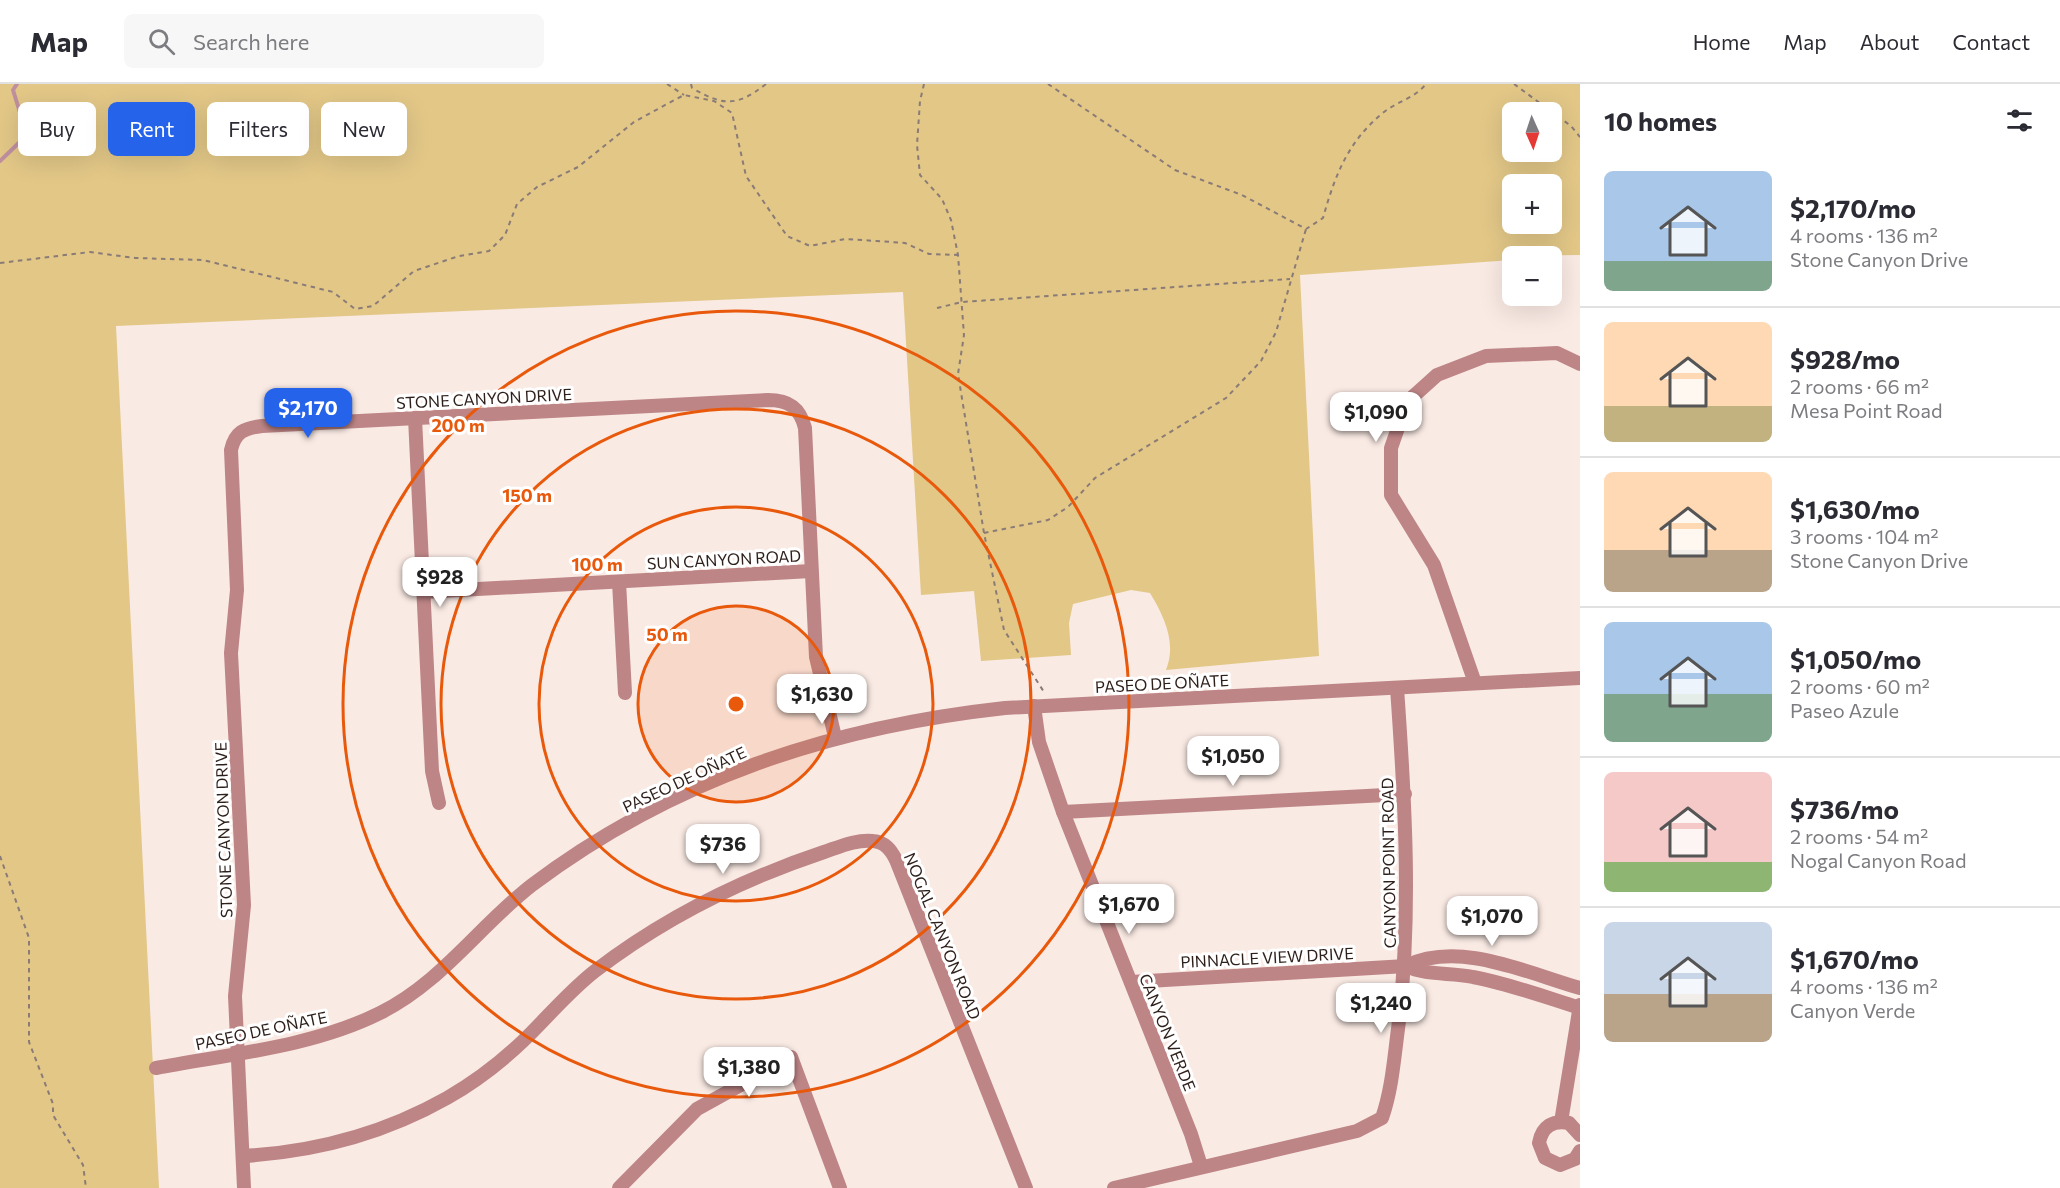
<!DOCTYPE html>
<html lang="en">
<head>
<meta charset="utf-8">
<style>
  body { margin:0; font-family:Commissioner,sans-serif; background:#f7f7f7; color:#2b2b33; height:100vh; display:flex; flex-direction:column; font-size:22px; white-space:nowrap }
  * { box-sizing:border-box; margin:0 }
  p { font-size:20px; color:#7c7c81 }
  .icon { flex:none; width:33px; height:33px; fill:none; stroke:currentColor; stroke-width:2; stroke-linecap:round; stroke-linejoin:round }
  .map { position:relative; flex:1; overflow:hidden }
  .drawer { display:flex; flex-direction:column; background:#fff; width:480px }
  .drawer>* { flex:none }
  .banner { position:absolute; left:18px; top:18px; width:570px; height:54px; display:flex; gap:12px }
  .needle { width:39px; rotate:177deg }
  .tools { position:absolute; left:1502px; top:18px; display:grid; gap:12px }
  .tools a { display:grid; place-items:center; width:60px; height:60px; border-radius:9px; background:#fff; box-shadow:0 6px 24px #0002; font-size:30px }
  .price { position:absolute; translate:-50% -51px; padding:0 14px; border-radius:12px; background:#fff; color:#222; font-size:20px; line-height:39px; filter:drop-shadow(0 2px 3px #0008) }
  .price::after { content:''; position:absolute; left:50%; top:36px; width:18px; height:14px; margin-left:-9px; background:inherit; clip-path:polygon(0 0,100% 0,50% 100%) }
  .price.active { background:#2563eb; color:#fff }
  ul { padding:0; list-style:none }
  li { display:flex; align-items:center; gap:18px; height:150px; padding:0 24px }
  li+li { border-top:2px solid #e1e1e2 }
  li span { display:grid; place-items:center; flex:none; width:168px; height:120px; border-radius:9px; color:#555 }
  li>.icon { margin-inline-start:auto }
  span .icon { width:72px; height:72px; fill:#fffc; stroke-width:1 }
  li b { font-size:26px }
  h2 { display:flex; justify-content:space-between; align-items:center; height:72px; padding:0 24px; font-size:26px }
  .tag { padding:0 21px; border-radius:9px; background:#fff; box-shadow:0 6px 24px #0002; font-size:21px; line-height:54px }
  .tag.active { background:#2563eb; color:#fff }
  header { display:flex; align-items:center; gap:36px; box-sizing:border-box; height:84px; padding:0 30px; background:#fff; border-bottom:2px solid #e1e1e2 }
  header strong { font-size:28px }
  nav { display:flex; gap:33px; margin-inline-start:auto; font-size:21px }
  .search { width:420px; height:54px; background:#f7f7f7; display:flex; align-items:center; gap:15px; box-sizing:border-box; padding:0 21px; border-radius:9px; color:#7c7c81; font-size:22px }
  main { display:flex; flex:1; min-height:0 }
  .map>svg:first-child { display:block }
  .green { fill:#e2c787; fill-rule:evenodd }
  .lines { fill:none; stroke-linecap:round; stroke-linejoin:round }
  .stream { stroke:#bf8f9e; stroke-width:4 }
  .path { stroke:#8a7b76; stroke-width:2; stroke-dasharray:4.5 4.5; stroke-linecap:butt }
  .street { stroke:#be8586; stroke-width:14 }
  .ring { fill:none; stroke:#e8590c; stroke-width:3 }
  .labels { text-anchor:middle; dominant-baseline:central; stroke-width:6; stroke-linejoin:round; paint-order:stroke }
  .street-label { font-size:16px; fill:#2d1f1a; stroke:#fff }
  .centre { fill:#e8590c; stroke:#fff; stroke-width:3 }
  .ring-label { font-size:18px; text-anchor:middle; font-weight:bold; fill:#e8590c; stroke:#fff; stroke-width:6; stroke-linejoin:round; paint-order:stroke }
</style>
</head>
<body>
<header>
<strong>Map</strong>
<div class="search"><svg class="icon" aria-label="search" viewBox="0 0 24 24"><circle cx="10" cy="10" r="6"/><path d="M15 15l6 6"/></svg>Search here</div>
<nav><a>Home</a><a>Map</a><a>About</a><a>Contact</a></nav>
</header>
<main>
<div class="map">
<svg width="1580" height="1104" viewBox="0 0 1580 1104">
  <rect width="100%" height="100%" fill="#faeae4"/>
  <path class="green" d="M 0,0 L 1580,0 L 1580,171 L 1512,172 L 1512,176 L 1300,191 L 1319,572 L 1166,586 C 1177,559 1164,532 1150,509 L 1131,506 L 1073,520 L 1069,539 L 1071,571 L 981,577 L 974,507 L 921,511 L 903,208 L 116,242 L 159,1104 L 0,1104 ZM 1512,28 L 1551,28 L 1551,68 L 1512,68 ZM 1512,100 L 1551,100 L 1551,140 L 1512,140 Z"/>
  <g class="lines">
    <polyline class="stream" points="0,77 27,51 13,6 17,0"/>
    <g class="path">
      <polyline points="667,0 684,11"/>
      <path d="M 691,0 L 692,4 C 723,22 737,23 766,0"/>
      <polyline points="924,0 920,17 917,61 920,91 942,115 951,136 958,171 964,251 958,290 984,449 1004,546 1044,608"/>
      <path d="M 1048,0 L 1175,86 L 1242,111 L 1306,145 L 1323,134 C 1335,91 1348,57 1384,28 C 1398,17 1415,14 1426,0"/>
      <polyline points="1514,0 1571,42 1580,53"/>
      <polyline points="0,179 90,168 135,174 203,176 333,208 355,225 373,222 414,187 459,172 489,167 505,151 517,120 537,103 578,83 634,38 667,20 684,11 714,17 732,29 746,92 787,152 810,162 845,155 877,157 905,159 929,170 958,171"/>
      <polyline points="937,224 962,218 1290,195"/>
      <polyline points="984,449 1048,436 1068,423 1095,394 1226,314 1261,277 1276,248 1306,145"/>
      <polyline points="0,772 29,854 29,958 53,1020 53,1031 83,1081 86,1104"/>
    </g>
    <g class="street">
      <polyline points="415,334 432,687 439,719"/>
      <polyline points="619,498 625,609"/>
      <polyline points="423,508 811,487"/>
      <polyline points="1475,599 1434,481 1391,411 1391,364 1407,318 1437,291 1486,272 1557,269 1580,280"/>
      <polyline points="1034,622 1039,658 1063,728 1191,1050 1201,1082"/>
      <polyline points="1063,728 1405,710"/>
      <path d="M 1406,882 C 1427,892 1450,888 1473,893 C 1510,900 1545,913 1580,924"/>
      <path d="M 1131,898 L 1406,882 C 1459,856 1527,889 1580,904"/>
      <path d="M 156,984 C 230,970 312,963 380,929 C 441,899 479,842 532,801 C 673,695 831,643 1005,624 L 1580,594"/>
      <polyline points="1561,1038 1580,921"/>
      <path d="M 1580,1051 L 1569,1039 C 1553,1036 1542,1042 1539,1059 L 1545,1074 L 1560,1081 L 1575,1075 L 1580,1067"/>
      <path d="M 243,1072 C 314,1068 385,1049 447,1014 C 475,998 500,979 523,957 C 547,934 568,908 595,887 C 663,835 743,795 824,768 C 839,763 857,755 873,757 C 885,758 891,766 896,776 L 1026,1104"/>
      <path d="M 244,1104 L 235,912 L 244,821 L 231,569 L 237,506 L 231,366 C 235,348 244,344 262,342 L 768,316 C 789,316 800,324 805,344 L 816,573 L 835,653"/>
      <polyline points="619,1104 697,1025 791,973 840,1104"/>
      <path d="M 1114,1104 L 1357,1047 L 1382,1034 C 1392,1005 1394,975 1398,945 C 1412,832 1405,717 1397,604"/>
    </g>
  </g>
  <circle cx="736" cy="620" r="98" fill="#e8590c" fill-opacity=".12"/>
  <g class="ring">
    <circle cx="736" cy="620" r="98"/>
    <circle cx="736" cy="620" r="197"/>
    <circle cx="736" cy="620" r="295"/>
    <circle cx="736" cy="620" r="393"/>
  </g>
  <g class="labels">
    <g class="street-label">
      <text transform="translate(484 314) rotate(-3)">STONE CANYON DRIVE</text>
      <text transform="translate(724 475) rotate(-3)">SUN CANYON ROAD</text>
      <text transform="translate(1162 599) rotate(-3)">PASEO DE OÑATE</text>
      <text transform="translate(684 695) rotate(-25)">PASEO DE OÑATE</text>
      <text transform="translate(223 746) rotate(-92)">STONE CANYON DRIVE</text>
      <text transform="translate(1388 779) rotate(-91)">CANYON POINT ROAD</text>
      <text transform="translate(943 852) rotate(68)">NOGAL CANYON ROAD</text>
      <text transform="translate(1267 873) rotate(-3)">PINNACLE VIEW DRIVE</text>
      <text transform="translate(261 946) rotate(-12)">PASEO DE OÑATE</text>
      <text transform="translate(1168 948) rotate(68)">CANYON VERDE</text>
    </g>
  </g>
  <circle cx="736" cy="620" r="9" class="centre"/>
  <g class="ring-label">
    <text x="458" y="348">200 m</text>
    <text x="527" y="418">150 m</text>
    <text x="597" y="487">100 m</text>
    <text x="667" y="557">50 m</text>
  </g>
</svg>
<div class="tools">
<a><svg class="needle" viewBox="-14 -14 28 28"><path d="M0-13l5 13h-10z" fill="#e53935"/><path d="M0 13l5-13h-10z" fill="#7c7c81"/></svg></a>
<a>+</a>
<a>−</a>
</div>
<b class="price active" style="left:308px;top:355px">$2,170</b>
<b class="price" style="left:1376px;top:359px">$1,090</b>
<b class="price" style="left:440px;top:524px">$928</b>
<b class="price" style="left:822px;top:641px">$1,630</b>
<b class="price" style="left:1233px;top:703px">$1,050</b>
<b class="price" style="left:723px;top:791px">$736</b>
<b class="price" style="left:1129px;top:851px">$1,670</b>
<b class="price" style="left:1492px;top:863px">$1,070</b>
<b class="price" style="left:1381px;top:950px">$1,240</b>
<b class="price" style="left:749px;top:1014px">$1,380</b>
<div class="banner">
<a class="tag">Buy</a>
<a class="tag active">Rent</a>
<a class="tag">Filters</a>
<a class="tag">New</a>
</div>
</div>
<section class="drawer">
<h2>10 homes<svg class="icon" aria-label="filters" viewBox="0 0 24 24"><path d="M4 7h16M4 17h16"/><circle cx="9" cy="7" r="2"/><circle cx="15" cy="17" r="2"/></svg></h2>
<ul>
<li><span style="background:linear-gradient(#a9c7e8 75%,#7fa58c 0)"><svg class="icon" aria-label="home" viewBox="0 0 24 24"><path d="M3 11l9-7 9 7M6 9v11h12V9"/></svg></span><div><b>$2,170/mo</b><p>4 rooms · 136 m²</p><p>Stone Canyon Drive</p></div></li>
<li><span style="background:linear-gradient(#ffd9b3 70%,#c2b280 0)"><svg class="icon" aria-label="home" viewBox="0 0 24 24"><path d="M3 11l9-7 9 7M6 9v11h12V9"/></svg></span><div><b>$928/mo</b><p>2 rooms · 66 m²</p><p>Mesa Point Road</p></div></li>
<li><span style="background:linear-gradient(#ffd9b3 65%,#b9a48a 0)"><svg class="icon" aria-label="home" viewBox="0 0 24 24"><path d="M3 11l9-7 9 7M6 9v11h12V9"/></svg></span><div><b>$1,630/mo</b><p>3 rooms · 104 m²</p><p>Stone Canyon Drive</p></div></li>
<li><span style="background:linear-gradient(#a9c7e8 60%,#7fa58c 0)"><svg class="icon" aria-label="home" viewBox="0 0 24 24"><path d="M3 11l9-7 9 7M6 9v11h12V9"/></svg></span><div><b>$1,050/mo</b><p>2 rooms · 60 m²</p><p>Paseo Azule</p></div></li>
<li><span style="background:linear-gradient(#f6c9c9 75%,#8fb573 0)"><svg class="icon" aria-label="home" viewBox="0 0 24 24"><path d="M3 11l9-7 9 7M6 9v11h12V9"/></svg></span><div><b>$736/mo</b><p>2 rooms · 54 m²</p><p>Nogal Canyon Road</p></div></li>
<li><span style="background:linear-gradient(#c9d6e8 60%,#b9a48a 0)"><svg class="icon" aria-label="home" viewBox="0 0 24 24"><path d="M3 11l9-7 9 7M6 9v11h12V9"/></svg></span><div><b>$1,670/mo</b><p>4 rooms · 136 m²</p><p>Canyon Verde</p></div></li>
</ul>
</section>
</main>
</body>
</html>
